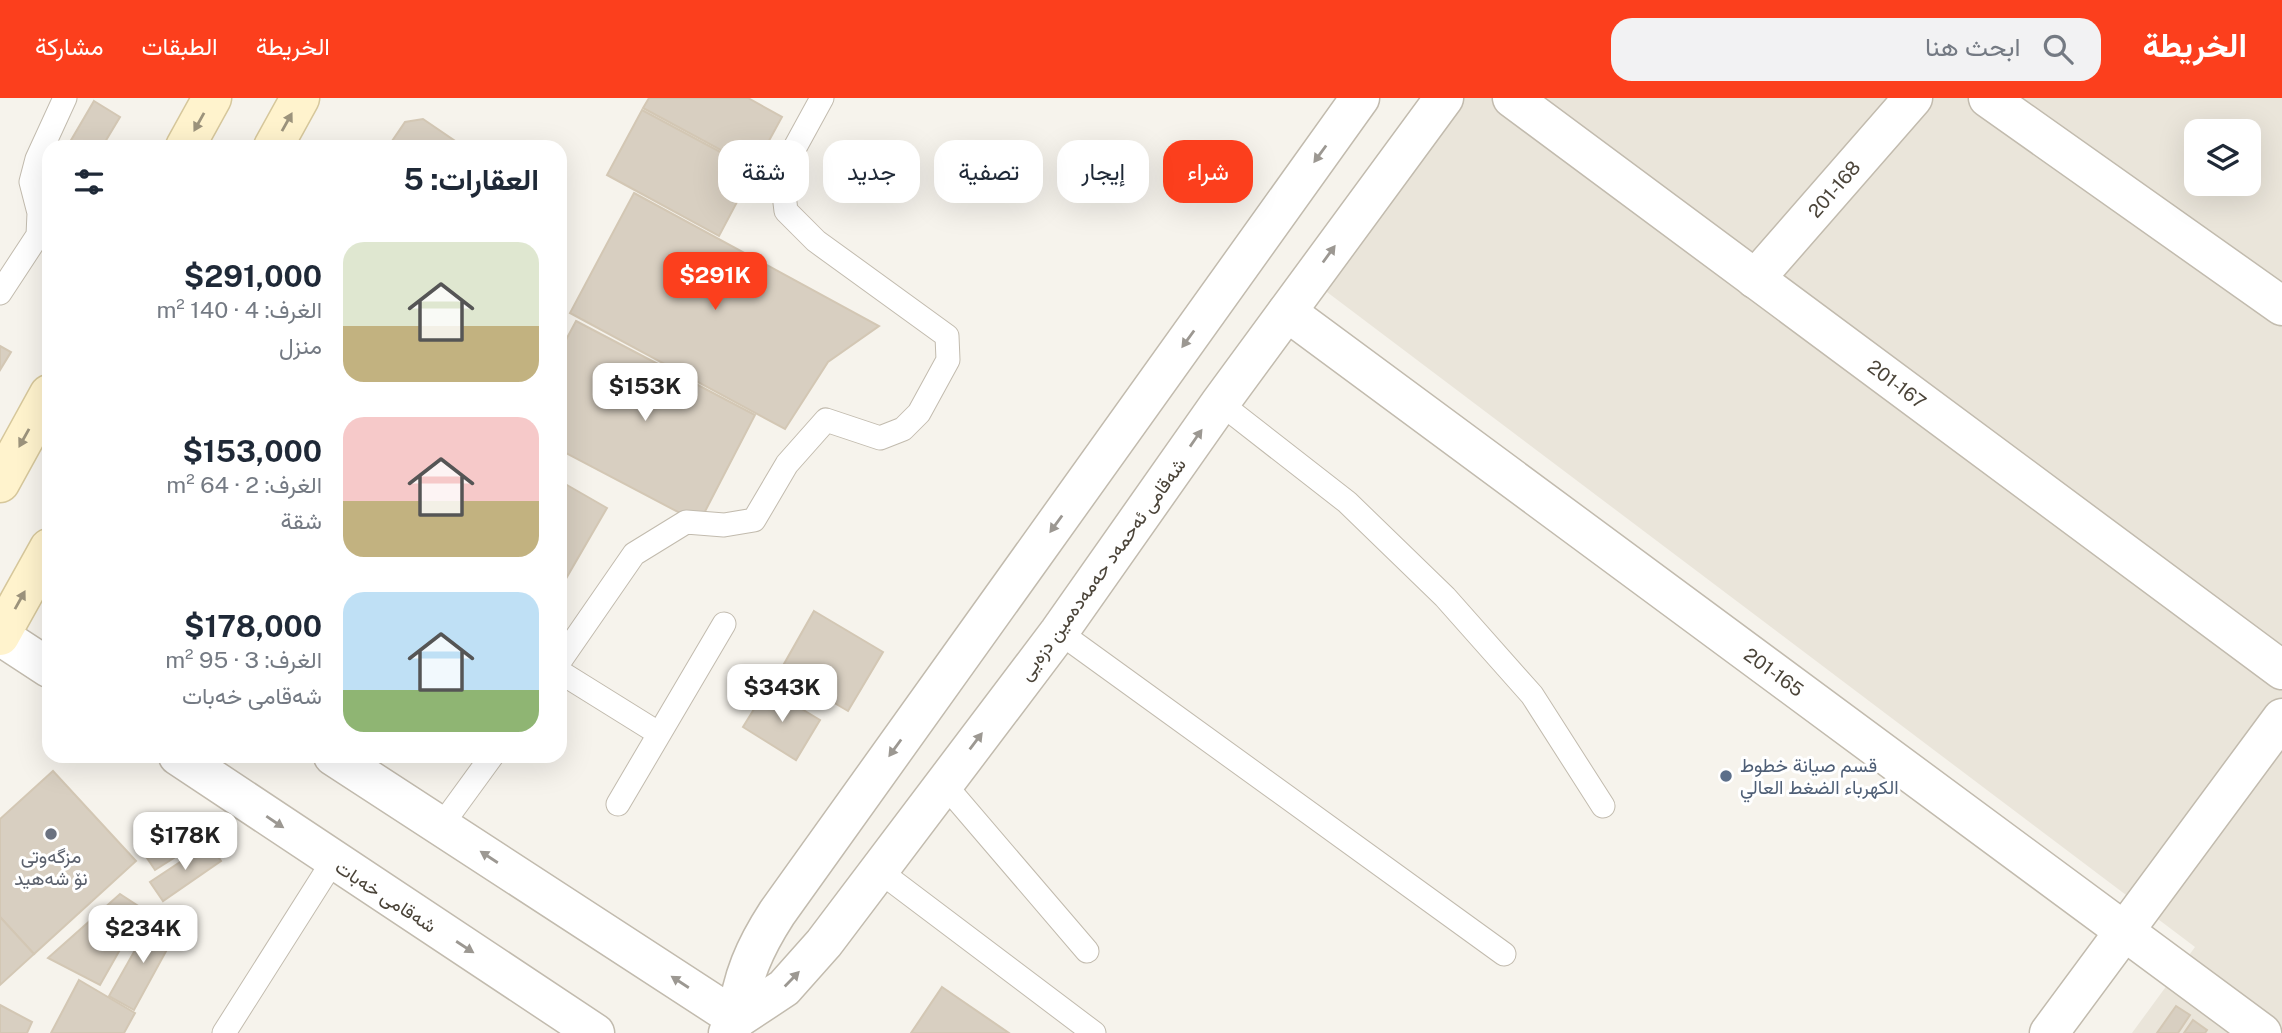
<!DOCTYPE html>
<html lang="ar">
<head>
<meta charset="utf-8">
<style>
  body { margin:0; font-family:"Public Sans",Vazirmatn,sans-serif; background:#f2f2f3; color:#1f2937; direction:rtl; height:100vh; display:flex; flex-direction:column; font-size:26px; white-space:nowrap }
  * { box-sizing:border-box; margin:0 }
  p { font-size:23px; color:#747a83 }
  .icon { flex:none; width:38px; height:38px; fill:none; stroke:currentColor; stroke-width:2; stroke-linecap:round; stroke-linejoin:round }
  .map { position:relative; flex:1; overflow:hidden; direction:ltr }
  .details { position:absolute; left:42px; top:42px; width:525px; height:623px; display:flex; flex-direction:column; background:#fff; border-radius:21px; box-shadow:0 7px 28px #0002; direction:rtl }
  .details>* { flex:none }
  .hud { position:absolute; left:588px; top:42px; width:665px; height:63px; direction:rtl; display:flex; gap:14px }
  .controls { position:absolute; left:2184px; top:21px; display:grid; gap:14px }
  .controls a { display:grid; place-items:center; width:77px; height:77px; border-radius:14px; background:#fff; box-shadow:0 7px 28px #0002; font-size:35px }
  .price { position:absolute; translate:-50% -60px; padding:0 16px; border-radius:14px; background:#fff; color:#222; font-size:23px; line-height:46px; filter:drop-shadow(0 2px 4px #0008) }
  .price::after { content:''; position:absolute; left:50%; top:42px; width:21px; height:16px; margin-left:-10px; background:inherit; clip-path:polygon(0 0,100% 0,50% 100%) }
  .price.selected { background:#fc3f1d; color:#fff }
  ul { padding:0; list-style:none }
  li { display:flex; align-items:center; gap:21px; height:175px; padding:0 28px }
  li span { display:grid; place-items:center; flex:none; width:196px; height:140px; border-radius:21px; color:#555 }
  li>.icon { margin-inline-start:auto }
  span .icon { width:84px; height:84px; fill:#fffc; stroke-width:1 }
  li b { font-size:30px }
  h2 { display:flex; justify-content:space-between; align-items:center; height:84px; padding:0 28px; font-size:30px }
  .chip { padding:0 24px; border-radius:21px; background:#fff; box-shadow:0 7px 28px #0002; font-size:24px; line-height:63px }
  .chip.selected { background:#fc3f1d; color:#fff }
  header { display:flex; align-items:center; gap:42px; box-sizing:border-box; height:98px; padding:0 35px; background:#fc3f1d; color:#fff }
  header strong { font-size:33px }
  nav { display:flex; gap:38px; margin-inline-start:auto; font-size:24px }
  .search { width:490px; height:63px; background:#f2f2f3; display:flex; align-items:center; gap:18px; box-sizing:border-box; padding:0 24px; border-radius:21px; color:#747a83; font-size:26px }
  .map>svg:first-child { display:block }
  .residential { fill:#eae5da; fill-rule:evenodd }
  .building { fill:#d8cfc1; stroke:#d3c7b4; stroke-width:2 }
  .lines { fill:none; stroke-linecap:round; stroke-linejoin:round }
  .service-casing { stroke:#c2bbae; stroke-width:25 }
  .minor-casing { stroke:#c2bbae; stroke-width:41 }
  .tertiary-casing { stroke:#c2bbae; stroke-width:41 }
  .secondary-casing { stroke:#d6c79b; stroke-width:41 }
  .service { stroke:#fff; stroke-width:23 }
  .minor { stroke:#fff; stroke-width:38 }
  .tertiary { stroke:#fff; stroke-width:38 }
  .secondary { stroke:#fff3cd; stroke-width:38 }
  .oneway { fill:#9c937c }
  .oneway2 { fill:#9c9892 }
  .service-dot { fill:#5c6f8a; stroke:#fff; stroke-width:2.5 }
  .worship-dot { fill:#6b7280; stroke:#fff; stroke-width:2.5 }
  .labels { text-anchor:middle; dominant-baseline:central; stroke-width:6; stroke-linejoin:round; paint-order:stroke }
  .street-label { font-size:19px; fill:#4b4439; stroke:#fff }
  .service-label { font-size:19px; fill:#4e5e75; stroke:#fff; text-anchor:start }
  .worship-label { font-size:19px; fill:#5b616d; stroke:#fff }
</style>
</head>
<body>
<header>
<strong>الخريطة</strong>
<div class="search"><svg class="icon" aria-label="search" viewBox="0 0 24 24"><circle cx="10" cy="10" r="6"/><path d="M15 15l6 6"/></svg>ابحث هنا</div>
<nav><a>الخريطة</a><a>الطبقات</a><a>مشاركة</a></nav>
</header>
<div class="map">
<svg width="2282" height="935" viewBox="0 0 2282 935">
  <rect width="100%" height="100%" fill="#f6f3ec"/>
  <path class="residential" d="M 1457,0 L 2282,0 L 2282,935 L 2132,935 L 2195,849 L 1315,185 ZM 2196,33 L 2249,33 L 2249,86 L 2196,86 Z"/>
  <g class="building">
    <polygon points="649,0 748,0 782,19 754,70 643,10"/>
    <polygon points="94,3 120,19 102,49 67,49"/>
    <polygon points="642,12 754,72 719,138 607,77"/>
    <polygon points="423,21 464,49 388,49 405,24"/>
    <polygon points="634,95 879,228 828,264 785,331 570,215"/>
    <polygon points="576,223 755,317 699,425 560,352 560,253"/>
    <polygon points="0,248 11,254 0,272"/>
    <polygon points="560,383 607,410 560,491"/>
    <polygon points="814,513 883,554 848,613 780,573"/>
    <polygon points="767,590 820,622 796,662 743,629"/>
    <polygon points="53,673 136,763 34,856 0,819 0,721"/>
    <polygon points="186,730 196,746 155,772 145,757"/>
    <polygon points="209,745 221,763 163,803 150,784"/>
    <polygon points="120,796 143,811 100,887 48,860"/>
    <polygon points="0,819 34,856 0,887"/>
    <polygon points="152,822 176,835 134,912 109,898"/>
    <polygon points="79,882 135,915 124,935 51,935"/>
    <polygon points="942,889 1009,935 911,935"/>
    <polygon points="0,907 32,924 27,935 0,935"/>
    <polygon points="2176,908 2190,917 2178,935 2157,935"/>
    <polygon points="2193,922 2207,932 2205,935 2184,935"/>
  </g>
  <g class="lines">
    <g class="service-casing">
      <g id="service">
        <polyline points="0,195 38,137 39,115 31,84 37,61 65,0"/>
        <polyline points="1220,305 1347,404 1445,499 1532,597 1603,708"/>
        <polyline points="1059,534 1504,856"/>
        <polyline points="560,563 634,456 686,424 724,427 754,422 787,366 826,322 880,340 903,331 919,315 948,262 947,238 816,143 786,113 782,80 787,64 822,0"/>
        <polyline points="560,574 658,635"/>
        <polyline points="944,686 1087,853"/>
        <polyline points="618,706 724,526"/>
        <polyline points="441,728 492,658"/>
        <polyline points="878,772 1094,935"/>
        <polyline points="224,935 333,763"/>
      </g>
    </g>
    <g class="minor-casing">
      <g id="minor">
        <polyline points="1512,0 2282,572"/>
        <polyline points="1988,0 2282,208"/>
        <polyline points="1755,181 1913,0"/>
        <polyline points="1287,214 2262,935"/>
        <polyline points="2049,935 2282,620"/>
      </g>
    </g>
    <g class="tertiary-casing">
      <g id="tertiary">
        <polyline points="0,538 49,570"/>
        <polyline points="178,658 595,935"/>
        <polyline points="333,658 737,921"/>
        <path d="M 737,921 C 741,880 755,849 777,815 L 1360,0"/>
        <polyline points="728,935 737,921 784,890 824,845 1059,534 1220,305 1444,0"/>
      </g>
    </g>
    <g class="secondary-casing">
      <g id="secondary">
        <polyline points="185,49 212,0"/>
        <polyline points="273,49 300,0"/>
        <polyline points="0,385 49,296"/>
        <polyline points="0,538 49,450"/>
      </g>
    </g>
    <use href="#service" class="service"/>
    <use href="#minor" class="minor"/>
    <use href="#tertiary" class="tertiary"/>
    <use href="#secondary" class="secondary"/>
  </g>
  <defs><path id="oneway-solid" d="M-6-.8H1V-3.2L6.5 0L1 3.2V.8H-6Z" transform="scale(1.75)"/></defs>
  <g class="oneway">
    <use href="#oneway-solid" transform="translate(199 24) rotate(119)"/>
    <use href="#oneway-solid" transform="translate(287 24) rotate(-61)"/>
    <use href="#oneway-solid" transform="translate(24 340) rotate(119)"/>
    <use href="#oneway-solid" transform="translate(20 502) rotate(-61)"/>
  </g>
  <g class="oneway2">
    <use href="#oneway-solid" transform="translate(1320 56) rotate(126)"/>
    <use href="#oneway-solid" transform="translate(1329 156) rotate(-54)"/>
    <use href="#oneway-solid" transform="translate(1188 241) rotate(126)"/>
    <use href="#oneway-solid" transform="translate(1196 340) rotate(-55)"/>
    <use href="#oneway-solid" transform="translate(1056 426) rotate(126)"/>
    <use href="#oneway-solid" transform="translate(976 643) rotate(-53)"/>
    <use href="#oneway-solid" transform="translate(895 650) rotate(126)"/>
    <use href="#oneway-solid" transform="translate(275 724) rotate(34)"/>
    <use href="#oneway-solid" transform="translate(489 759) rotate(-147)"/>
    <use href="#oneway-solid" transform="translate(465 849) rotate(33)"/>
    <use href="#oneway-solid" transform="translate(792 881) rotate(-46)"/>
    <use href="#oneway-solid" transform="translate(680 884) rotate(-147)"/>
  </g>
  <circle class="service-dot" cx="1726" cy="678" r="7"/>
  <circle class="worship-dot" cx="51" cy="736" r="7"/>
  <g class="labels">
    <g class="street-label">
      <text transform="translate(1834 91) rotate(-49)">201-168</text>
      <text transform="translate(1897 286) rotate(37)">201-167</text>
      <text transform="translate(1102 471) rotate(-54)">شەقامی ئەحمەد حەمەدەمین دزەیی</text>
      <text transform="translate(1774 574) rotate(36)">201-165</text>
      <text transform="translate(386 798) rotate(33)">شەقامی خەبات</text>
    </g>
    <g class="service-label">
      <text x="1740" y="667">قسم صيانة خطوط<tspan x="1740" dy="22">الكهرباء الضغط العالي</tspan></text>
    </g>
    <g class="worship-label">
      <text x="51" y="758">مزگەوتی<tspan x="51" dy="22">نۆ شەهید</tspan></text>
    </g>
  </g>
</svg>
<div class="controls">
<a><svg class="icon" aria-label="layers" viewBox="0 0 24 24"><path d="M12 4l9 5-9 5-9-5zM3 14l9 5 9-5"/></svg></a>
</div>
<b class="price selected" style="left:715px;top:214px">$291K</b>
<b class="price" style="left:645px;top:325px">$153K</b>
<b class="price" style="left:782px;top:626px">$343K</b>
<b class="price" style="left:185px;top:774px">$178K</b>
<b class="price" style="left:143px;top:867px">$234K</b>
<div class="hud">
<a class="chip selected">شراء</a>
<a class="chip">إيجار</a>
<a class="chip">تصفية</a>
<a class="chip">جديد</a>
<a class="chip">شقة</a>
</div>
<section class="details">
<h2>العقارات: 5<svg class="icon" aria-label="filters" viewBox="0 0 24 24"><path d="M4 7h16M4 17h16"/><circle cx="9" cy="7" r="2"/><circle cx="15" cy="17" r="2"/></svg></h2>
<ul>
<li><span style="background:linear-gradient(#dfe7d0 60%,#c2b280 0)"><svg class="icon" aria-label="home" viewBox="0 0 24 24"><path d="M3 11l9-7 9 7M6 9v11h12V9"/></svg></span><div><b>$291,000</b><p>الغرف: 4 · 140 m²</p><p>منزل</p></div></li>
<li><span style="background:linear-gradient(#f6c9c9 60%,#c2b280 0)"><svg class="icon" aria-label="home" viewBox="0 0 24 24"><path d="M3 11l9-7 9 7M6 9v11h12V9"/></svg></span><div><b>$153,000</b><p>الغرف: 2 · 64 m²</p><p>شقة</p></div></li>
<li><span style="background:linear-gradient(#bfe0f5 70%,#8fb573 0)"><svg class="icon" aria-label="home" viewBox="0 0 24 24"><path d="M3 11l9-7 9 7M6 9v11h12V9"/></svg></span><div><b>$178,000</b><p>الغرف: 3 · 95 m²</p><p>شەقامی خەبات</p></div></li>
</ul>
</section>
</div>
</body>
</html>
